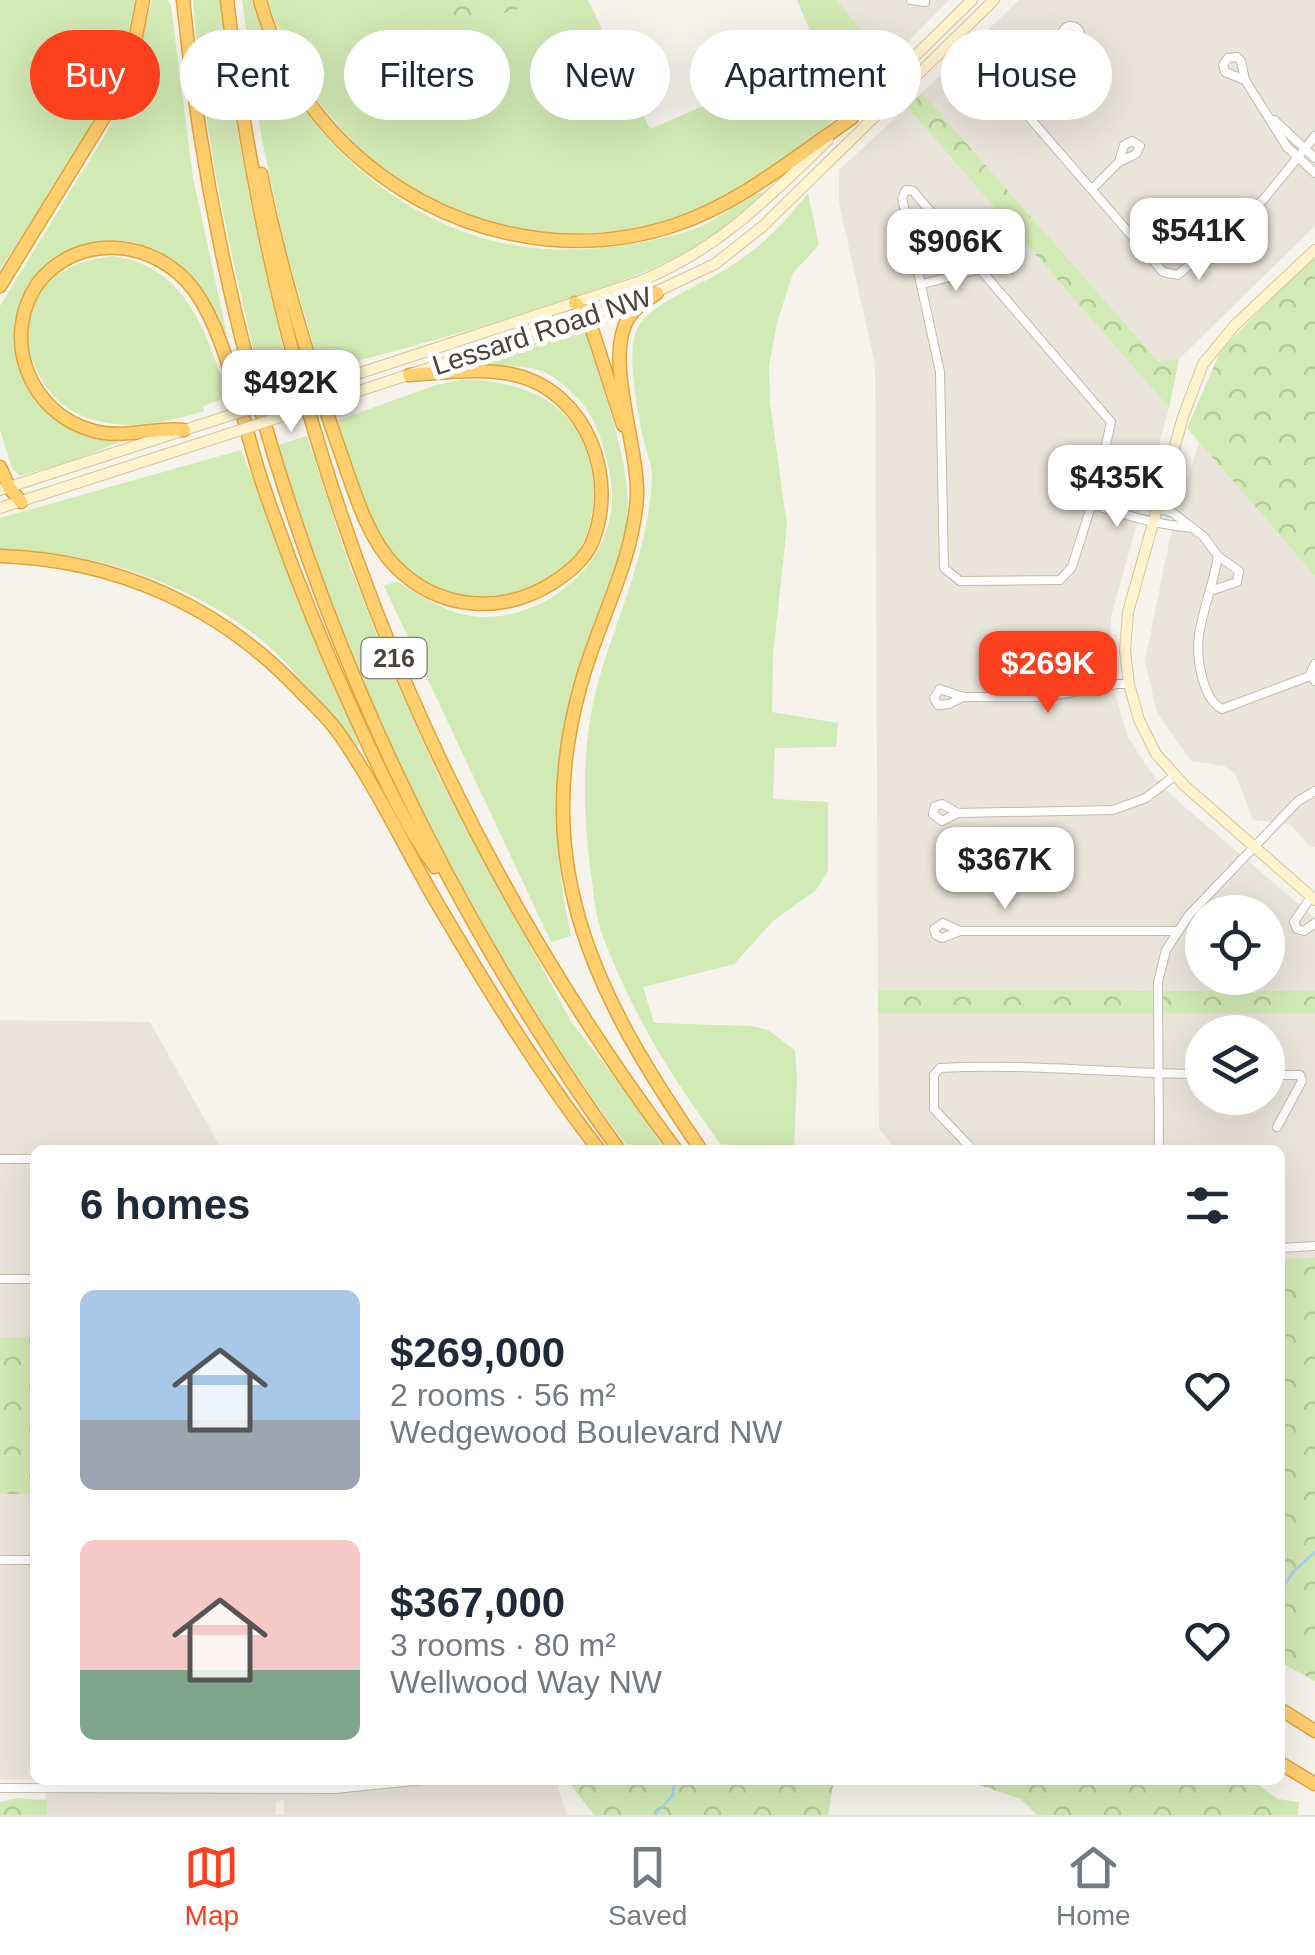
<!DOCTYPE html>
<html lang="en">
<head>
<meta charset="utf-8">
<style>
  body { margin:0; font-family:Arial,sans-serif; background:#f2f2f3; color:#1f2937; height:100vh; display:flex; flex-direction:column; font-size:38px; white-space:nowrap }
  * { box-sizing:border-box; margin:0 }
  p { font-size:32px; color:#747a83 }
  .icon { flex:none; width:55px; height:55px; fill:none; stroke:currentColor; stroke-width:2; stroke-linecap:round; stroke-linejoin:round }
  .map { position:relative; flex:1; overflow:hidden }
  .side { position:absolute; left:30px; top:1145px; width:1255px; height:640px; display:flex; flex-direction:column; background:#fff; border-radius:15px; box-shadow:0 10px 40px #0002 }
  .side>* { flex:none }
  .guide { position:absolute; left:30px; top:30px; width:1255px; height:90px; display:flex; gap:20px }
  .controls { position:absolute; left:1185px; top:895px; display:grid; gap:20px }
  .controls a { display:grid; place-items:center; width:100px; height:100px; border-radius:50%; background:#fff; box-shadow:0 10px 40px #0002; font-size:50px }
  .price { position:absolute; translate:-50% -85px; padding:0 22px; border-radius:20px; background:#fff; color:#222; font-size:32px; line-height:65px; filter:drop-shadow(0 2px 5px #0008) }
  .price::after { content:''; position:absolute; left:50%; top:60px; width:30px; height:22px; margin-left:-15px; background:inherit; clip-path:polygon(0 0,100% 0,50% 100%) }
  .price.current { background:#fc3f1d; color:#fff }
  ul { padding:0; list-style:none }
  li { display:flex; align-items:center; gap:30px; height:250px; padding:0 50px }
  li span { display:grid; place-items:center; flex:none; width:280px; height:200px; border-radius:15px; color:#555 }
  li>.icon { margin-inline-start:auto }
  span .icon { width:120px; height:120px; fill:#fffc; stroke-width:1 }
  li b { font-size:42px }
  h2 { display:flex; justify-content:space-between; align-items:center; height:120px; padding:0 50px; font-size:42px }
  .tag { padding:0 35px; border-radius:45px; background:#fff; box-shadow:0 10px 40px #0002; font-size:35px; line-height:90px }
  .tag.current { background:#fc3f1d; color:#fff }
  .dock { display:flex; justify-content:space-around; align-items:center; height:140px; border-top:2px solid #e0e1e3; background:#fff; font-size:28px; color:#747a83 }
  .dock a { display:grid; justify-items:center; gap:5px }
  .dock .current { color:#fc3f1d }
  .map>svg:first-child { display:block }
  .residential { fill:#eae5da; fill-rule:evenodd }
  .grass { fill:#d2eab5 }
  .forest { fill:url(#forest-crowns) }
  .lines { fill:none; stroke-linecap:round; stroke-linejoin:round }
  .stream { stroke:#a9d4f2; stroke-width:2.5 }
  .street-casing { stroke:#c2bbae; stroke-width:10 }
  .secondary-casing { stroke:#d6c79b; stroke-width:12 }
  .highway-casing { stroke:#e0a43c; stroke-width:15 }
  .street { stroke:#fff; stroke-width:8 }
  .secondary { stroke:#fff3cd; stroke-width:10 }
  .highway { stroke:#ffcf6e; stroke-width:12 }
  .secondary-bridge-casing { stroke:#d6c79b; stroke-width:12; stroke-linecap:butt }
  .secondary-bridge { stroke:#fff3cd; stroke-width:10 }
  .labels { text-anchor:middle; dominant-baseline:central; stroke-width:10; stroke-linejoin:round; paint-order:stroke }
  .shield { fill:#fff; stroke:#817c74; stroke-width:2.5 }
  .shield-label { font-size:25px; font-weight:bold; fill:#4b4439 }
  .street-label { font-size:28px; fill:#4b4439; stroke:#fff }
</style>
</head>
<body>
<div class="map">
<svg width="1315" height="1815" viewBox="0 0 1315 1815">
  <defs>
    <pattern id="forest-crowns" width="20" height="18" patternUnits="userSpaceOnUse" patternTransform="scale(2.5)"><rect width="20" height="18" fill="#d2eab5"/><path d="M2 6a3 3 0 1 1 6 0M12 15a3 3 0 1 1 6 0" fill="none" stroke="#b6ca9c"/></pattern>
  </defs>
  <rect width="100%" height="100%" fill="#f6f3ec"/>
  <g class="residential">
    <polygon points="837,0 949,0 892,58 859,27"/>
    <polygon points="1019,0 1315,0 1315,226 1179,359 1159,362 922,93"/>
    <path d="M 907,107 L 1169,408 L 1111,617 L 1110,677 L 1128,737 L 1148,768 L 1171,795 L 1315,918 L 1315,991 L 878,990 L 875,364 L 839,203 L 839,170 ZM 1202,912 L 1268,912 L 1268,978 L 1202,978 Z"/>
    <polygon points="1199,442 1315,576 1315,847 1310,847 1290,824 1253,820 1235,773 1224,766 1191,761 1157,713 1145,661 1170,538"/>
    <path d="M 878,1013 L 1315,1013 L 1315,1257 L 1280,1260 L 1280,1150 L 896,1150 L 879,1128 ZM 1202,1032 L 1268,1032 L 1268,1098 L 1202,1098 Z"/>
    <polygon points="0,1020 150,1022 222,1150 35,1150 35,1337 0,1337"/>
    <rect x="0" y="1494" width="35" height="286"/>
    <polygon points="44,1780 545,1780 557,1785 567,1815 284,1815 284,1800 276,1801 275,1815 47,1815"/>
  </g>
  <g class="grass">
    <path d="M 0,0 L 135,0 C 120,102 54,185 0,270 Z"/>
    <path d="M 152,0 L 168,0 L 171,6 L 193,178 L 227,334 L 222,334 C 212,314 204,291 188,275 C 90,175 0,317 44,410 C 67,432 94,431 119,442 L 78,459 L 20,476 L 12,468 L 0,430 L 0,306 L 105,135 L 130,83 Z"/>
    <path d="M 193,0 L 220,0 C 233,128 259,252 290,376 L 262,386 C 232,260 202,130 193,0 Z"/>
    <path d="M 242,0 L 252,0 C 283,121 395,227 519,246 C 562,253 606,249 648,241 C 665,238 684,233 700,227 C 721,218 745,194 765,192 C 703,257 635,277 552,304 C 486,326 420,345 353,362 L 351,358 L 320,367 L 285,247 L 261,135 Z"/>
    <path d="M 268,0 L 425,0 L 479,21 L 548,0 L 588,0 L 650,129 L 805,62 L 810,31 L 797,0 L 837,0 L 859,27 L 892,58 L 878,71 L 884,79 C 825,127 767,177 698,210 C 665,226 623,232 587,233 C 435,237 314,143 268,0 Z"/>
    <path d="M 808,193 L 819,245 L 793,273 L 777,323 L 769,365 L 770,402 L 787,526 L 773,655 L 772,712 L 838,723 L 836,747 L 775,748 L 773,799 L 828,802 L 828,871 L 816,890 L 773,921 L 734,964 L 643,987 L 654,1023 L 751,1026 L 768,1030 L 795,1050 L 797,1078 L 794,1150 L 725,1150 C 675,1083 631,1013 602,934 C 595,915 594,894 591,874 C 582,807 581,738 601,672 C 621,607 650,545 652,475 C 652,463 646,451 643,438 C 638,412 625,350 638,327 C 652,302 702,285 726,269 C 759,249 785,223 808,193 Z"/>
    <polygon points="909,208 954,254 951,266 926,272"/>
    <path d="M 113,256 C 190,268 205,334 229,397 L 203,406 L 204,411 C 171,421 133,430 98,421 C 26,405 1,305 69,268 C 82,261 98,258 113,256 Z"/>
    <path d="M 572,328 L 582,329 L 586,334 C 601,388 633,463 627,519 C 622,567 600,613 584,657 C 552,750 550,841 571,936 L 551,942 L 384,586 L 397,581 C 423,598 449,615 481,617 C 536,619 594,579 608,525 C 616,499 611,475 604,450 C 598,427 588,406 570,391 C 561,383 550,373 538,370 C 522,365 501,367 484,366 L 483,363 Z"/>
    <path d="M 469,379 C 499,382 530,387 555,406 C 604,444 608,536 557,576 C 534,594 498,599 470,597 C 449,595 424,588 408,573 C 368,535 352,472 333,422 L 436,385 Z"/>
    <path d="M 307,436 L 345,553 L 385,657 L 436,771 L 572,1023 L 640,1109 L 664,1150 L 630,1150 C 473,939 351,698 278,445 Z"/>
    <path d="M 241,450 L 359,743 L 358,748 C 328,722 307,683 277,654 C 233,611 167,580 108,564 C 73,554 36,553 0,550 L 0,518 Z"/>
  </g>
  <g class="forest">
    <polygon points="425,0 548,0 479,21 449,17"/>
    <polygon points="922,93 1159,362 1179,359 1169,408 907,107"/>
    <polygon points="1315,255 1315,576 1187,428 1221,350"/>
    <polygon points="878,990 1315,991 1315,1013 878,1013"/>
    <polygon points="1315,1257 1315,1681 1280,1662 1280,1260"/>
    <rect x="0" y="1337" width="35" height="157"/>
    <polygon points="567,1780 834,1780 828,1815 594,1815"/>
    <polygon points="964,1780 1252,1780 1278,1799 1299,1802 1298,1815 1037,1815 1021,1799"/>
    <polygon points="16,1798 47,1800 47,1815 0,1815 0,1802"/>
  </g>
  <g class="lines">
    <g class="stream">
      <polyline points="1280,1592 1293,1572 1315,1552"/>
      <polyline points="1171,1780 1179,1784 1192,1780"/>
      <polyline points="655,1815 673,1795 674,1780"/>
    </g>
    <g class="street-casing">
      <g id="street">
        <polyline points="911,0 925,2"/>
        <circle cx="1071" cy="35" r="9"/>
        <polyline points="1065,42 1019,90 1015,101 1163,272 1178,275 1264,199 1315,136"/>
        <polyline points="1245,80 1225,72 1223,65 1228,58 1237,57 1241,61 1245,80 1287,147 1315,173"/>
        <polyline points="1274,120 1315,158"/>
        <polyline points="1092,189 1119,162 1136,154 1140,146 1132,141 1124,145 1119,162"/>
        <polygon points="906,190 913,191 1111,422 1096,490 1072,567 1060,580 960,581 944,568 940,372 902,198"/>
        <polyline points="923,284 980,269"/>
        <path d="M 1193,528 C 1146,524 1098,507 1054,490 L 1054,479 L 1061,477 L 1173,513 L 1203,536 L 1218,556 L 1239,571 L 1237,582 L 1213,590"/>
        <path d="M 1218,556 C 1214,582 1203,608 1199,635 C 1196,656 1202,699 1222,709 L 1310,676"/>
        <polyline points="1315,664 1310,674 1315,681"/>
        <polyline points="963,697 949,704 938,705 934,698 940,689 963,697 1046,697 1117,684 1129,684"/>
        <polyline points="958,813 942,821 933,814 935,806 942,804 958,813 1113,810 1146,798 1174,776"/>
        <polyline points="1311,897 1294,922 1297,929 1304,931 1315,923"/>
        <polyline points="960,931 942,938 936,935 934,929 943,923 960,931 1177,931"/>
        <polyline points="1268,1075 1300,1075 1302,1081 1277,1127"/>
        <path d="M 973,1150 L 934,1109 L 934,1075 L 940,1068 C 1028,1063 1115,1074 1202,1074"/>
        <polyline points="1159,1150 1158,982 1166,950 1189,915 1298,801 1315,791"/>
        <polyline points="0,1159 35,1159"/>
        <polyline points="1280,1248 1315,1246"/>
        <polyline points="0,1279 35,1279"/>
        <polyline points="0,1560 35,1560"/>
        <polyline points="0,1788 335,1789 423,1780"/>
      </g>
    </g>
    <g class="secondary-casing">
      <g id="secondary">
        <polyline points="848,122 972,0"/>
        <polyline points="1315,250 1234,326 1203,364 1183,417 1128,612 1125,651 1129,684 1139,720 1156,754 1185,786 1315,900"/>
        <path d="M 354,375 L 638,282 C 718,250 767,199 828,140"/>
        <polyline points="359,391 645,297 715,264 763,226 994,0"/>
        <polyline points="0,490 206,423"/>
        <polyline points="0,508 210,440"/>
      </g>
    </g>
    <g class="highway-casing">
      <g id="highway">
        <path d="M 183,0 C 224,415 375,812 619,1150"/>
        <path d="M 227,0 C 277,425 419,806 676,1150"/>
        <path d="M 260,0 C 307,177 504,284 678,224 C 742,202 796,156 852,118"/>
        <path d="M 261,174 C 280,269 308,360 340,451 C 354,490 366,536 395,566 C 439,611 503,615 554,582 C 568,573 583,561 591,545 C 620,479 587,392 515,375 C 480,367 444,373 409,375"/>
        <polyline points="0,286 108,111 136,36 143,0"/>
        <path d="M 657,293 C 647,300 636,306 629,317 C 603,357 639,447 637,496 C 633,563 598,621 581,684 C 528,871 599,1001 701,1150"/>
        <polyline points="575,303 588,317 623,425"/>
        <path d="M 184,430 C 154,427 123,439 94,431 C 29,414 0,338 38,283 C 79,231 156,239 194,290 C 228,336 243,426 262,482 C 290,565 323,647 360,727 C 382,774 404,824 435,867"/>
        <polyline points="0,467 9,487 21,502"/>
        <path d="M 0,556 C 118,560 222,607 302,693 C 314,705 328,718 338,732 C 374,783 402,842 433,896 C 484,983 537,1070 599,1150"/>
        <polyline points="1280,1709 1315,1731"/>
        <polyline points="1280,1763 1315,1784"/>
      </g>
    </g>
    <use href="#street" class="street"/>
    <use href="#secondary" class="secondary"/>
    <use href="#highway" class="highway"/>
    <g class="secondary-bridge-casing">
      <g id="secondary-bridge">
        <polyline points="206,423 354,375"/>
        <polyline points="210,440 359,391"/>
      </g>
    </g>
    <use href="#secondary-bridge" class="secondary-bridge"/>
  </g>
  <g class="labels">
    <rect class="shield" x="361.5" y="638" width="65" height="40" rx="8"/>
    <g class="shield-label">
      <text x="394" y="658">216</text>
    </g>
    <g class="street-label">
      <text transform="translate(542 331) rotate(-18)">Lessard Road NW</text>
    </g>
  </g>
</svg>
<div class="controls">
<a><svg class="icon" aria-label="locate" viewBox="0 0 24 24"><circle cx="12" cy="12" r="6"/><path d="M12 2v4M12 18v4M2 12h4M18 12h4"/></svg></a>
<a><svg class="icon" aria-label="layers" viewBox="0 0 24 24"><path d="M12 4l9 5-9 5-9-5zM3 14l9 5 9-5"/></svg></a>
</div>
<b class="price" style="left:1199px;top:283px">$541K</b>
<b class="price" style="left:956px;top:294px">$906K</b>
<b class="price" style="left:291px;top:435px">$492K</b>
<b class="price" style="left:1117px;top:530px">$435K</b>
<b class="price current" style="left:1048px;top:716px">$269K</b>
<b class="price" style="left:1005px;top:912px">$367K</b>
<div class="guide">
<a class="tag current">Buy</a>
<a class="tag">Rent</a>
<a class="tag">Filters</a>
<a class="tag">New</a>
<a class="tag">Apartment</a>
<a class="tag">House</a>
</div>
<section class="side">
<h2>6 homes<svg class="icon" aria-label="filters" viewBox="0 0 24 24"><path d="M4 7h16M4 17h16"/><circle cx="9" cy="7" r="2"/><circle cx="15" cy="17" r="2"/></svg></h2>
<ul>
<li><span style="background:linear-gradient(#a9c7e8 65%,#9aa5b1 0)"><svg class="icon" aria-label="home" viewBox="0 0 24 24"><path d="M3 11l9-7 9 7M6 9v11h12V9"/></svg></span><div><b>$269,000</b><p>2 rooms · 56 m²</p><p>Wedgewood Boulevard NW</p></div><svg class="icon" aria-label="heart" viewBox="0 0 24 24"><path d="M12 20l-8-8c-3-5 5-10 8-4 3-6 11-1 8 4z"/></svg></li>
<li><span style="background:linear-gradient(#f6c9c9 65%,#7fa58c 0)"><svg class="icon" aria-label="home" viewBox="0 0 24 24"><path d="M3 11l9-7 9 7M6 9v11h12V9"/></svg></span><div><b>$367,000</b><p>3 rooms · 80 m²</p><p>Wellwood Way NW</p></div><svg class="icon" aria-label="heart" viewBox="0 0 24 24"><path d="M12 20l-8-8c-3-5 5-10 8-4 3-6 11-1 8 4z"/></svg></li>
</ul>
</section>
</div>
<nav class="dock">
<a class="current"><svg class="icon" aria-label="map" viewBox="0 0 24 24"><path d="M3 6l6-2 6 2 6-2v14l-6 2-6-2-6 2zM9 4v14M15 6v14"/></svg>Map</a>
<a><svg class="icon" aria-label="saved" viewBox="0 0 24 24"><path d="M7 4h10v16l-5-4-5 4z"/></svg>Saved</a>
<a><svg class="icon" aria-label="home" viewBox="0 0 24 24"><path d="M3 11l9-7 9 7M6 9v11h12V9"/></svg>Home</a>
</nav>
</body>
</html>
